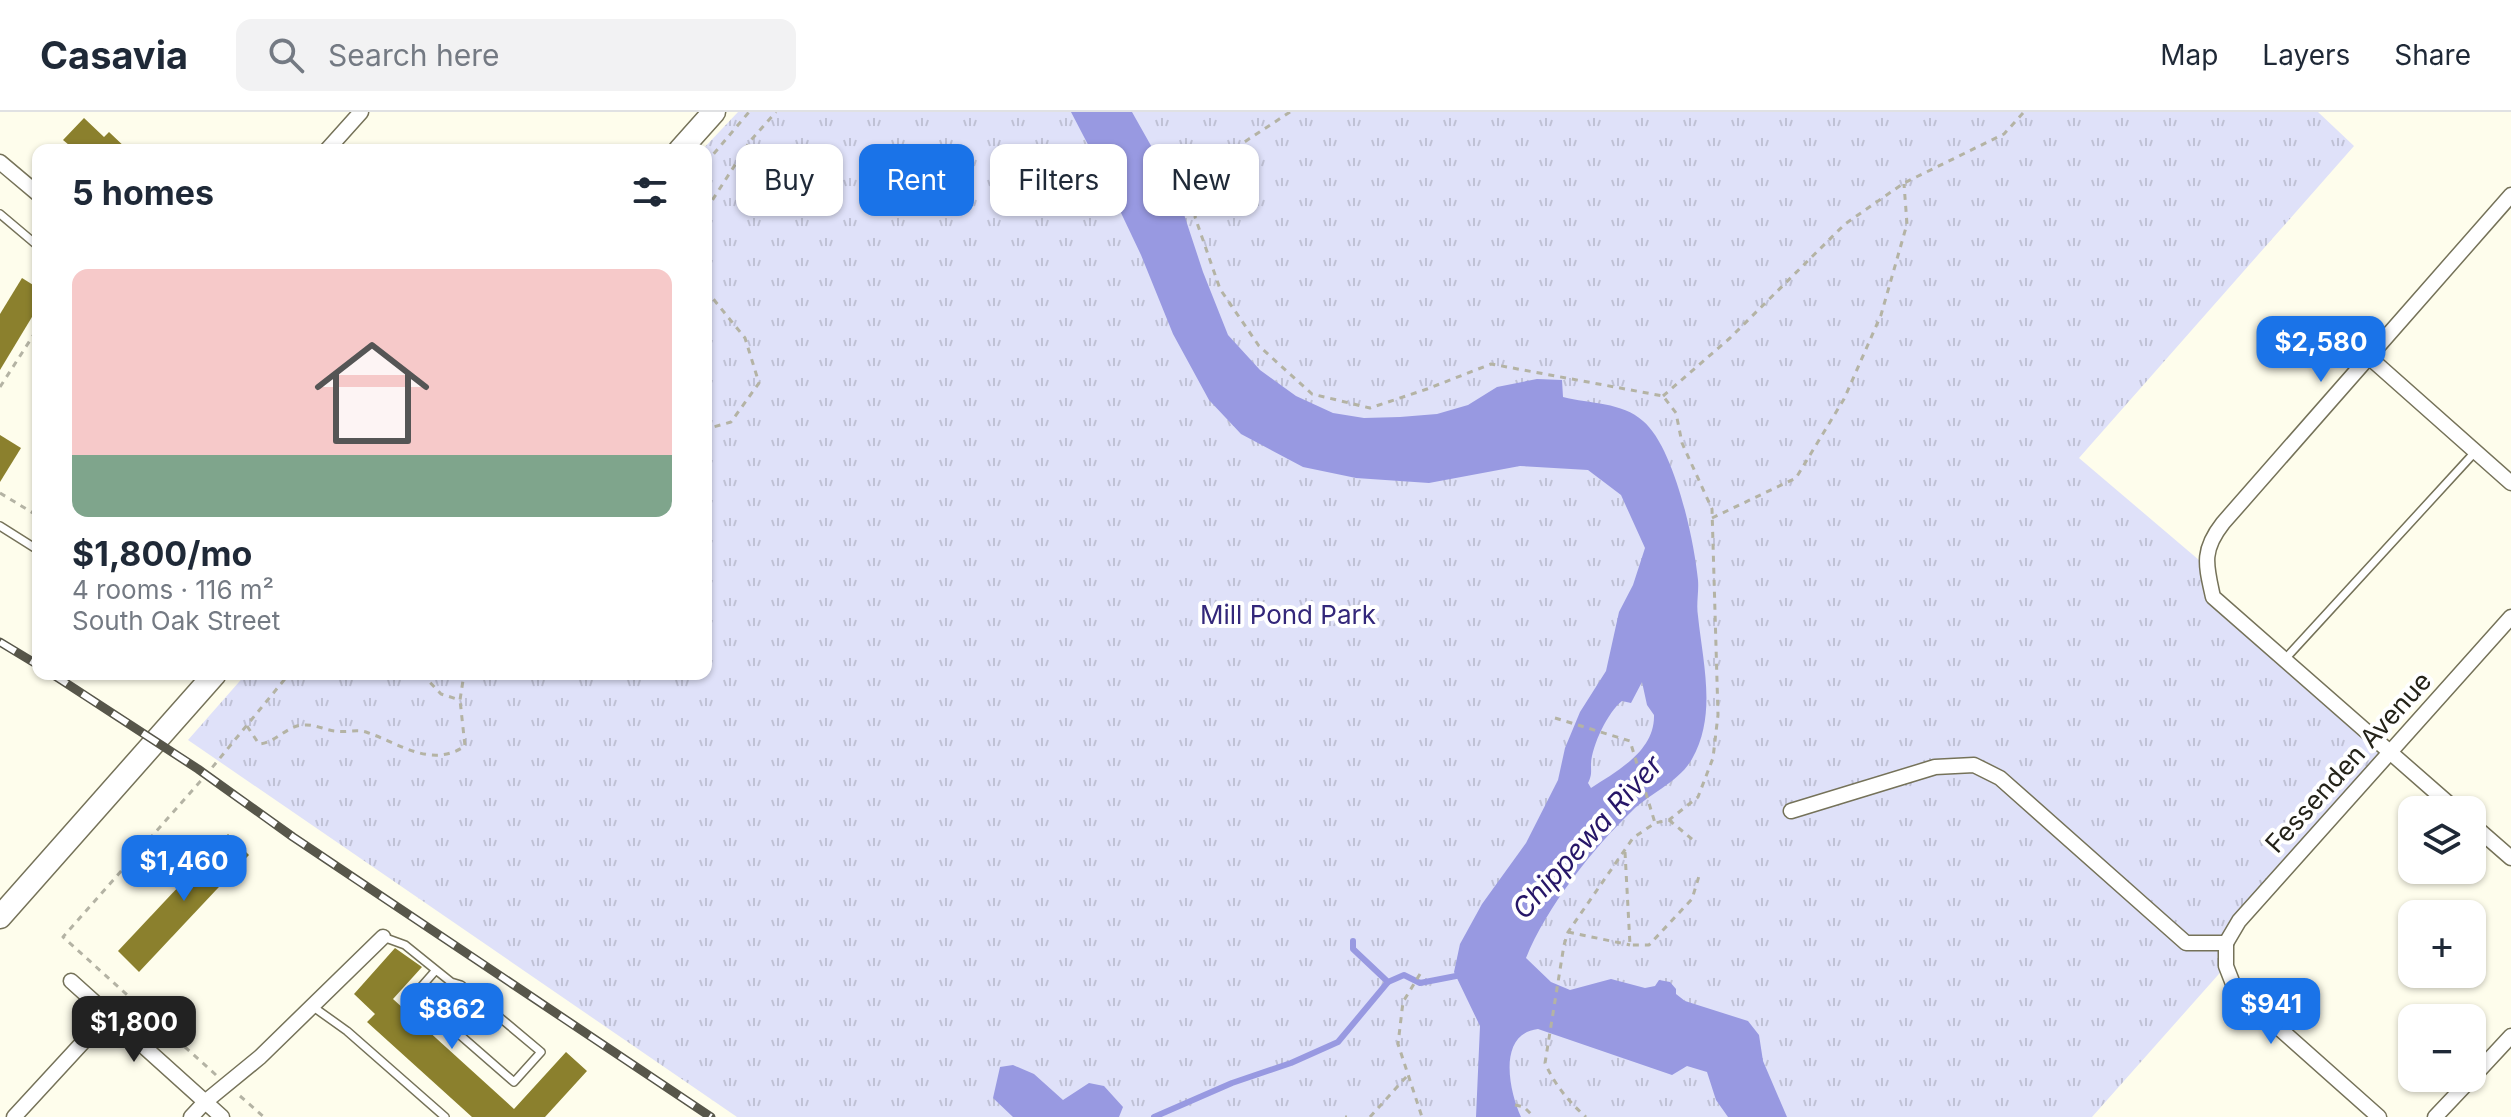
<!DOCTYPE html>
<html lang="en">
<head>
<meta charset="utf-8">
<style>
  body { margin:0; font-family:Inter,sans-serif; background:#f2f2f3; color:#1f2937; height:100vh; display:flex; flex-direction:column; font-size:30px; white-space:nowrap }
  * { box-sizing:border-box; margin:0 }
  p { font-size:26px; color:#747a83 }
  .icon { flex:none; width:44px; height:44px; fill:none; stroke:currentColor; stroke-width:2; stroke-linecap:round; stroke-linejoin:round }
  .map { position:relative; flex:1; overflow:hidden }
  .side { position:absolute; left:32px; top:32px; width:680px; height:536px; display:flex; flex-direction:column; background:#fff; border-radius:16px; box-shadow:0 2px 6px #0004 }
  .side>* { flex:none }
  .banner { position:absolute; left:736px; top:32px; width:760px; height:72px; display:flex; gap:16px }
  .controls { position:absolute; left:2398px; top:684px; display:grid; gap:16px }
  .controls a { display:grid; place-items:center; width:88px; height:88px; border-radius:16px; background:#fff; box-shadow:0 2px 6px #0004; font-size:40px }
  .price { position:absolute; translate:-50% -68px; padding:0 18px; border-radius:16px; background:#1a73e8; color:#fff; font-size:26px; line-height:52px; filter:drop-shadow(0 2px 4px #0008) }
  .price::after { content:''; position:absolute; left:50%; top:48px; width:24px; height:18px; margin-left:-12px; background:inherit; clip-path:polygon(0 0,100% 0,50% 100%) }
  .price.on { background:#222; color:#fff }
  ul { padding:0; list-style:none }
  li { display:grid; align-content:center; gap:16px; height:424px; padding:0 40px }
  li+li { border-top:2px solid #e0e1e3 }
  li span { display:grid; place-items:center; height:248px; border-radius:16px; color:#555 }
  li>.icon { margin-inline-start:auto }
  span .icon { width:144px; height:144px; fill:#fffc; stroke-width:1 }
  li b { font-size:34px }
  h2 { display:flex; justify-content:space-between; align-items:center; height:96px; padding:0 40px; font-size:34px }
  .chip { padding:0 28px; border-radius:16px; background:#fff; box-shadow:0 2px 6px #0004; font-size:28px; line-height:72px }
  .chip.on { background:#1a73e8; color:#fff }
  header { display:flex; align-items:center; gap:48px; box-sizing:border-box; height:112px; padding:0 40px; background:#fff; border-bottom:2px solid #e0e1e3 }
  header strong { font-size:38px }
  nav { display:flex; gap:44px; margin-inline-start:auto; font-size:28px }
  .search { width:560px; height:72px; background:#f2f2f3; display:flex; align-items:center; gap:20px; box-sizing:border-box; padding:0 28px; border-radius:16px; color:#747a83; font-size:30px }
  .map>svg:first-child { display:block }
  .park { fill:url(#park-tufts) }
  .water { fill:#9899e1; fill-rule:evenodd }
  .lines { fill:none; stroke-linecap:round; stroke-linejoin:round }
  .stream { stroke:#9899e1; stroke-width:6 }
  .building { fill:#8b802d }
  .service-casing { stroke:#757259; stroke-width:10 }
  .minor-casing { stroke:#757259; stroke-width:17 }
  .primary-casing { stroke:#757259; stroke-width:25 }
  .path { stroke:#b4b3a4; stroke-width:3; stroke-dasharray:6 6; stroke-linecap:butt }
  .service { stroke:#fff; stroke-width:7 }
  .minor { stroke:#fff; stroke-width:14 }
  .primary { stroke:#fff; stroke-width:22 }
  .rail-casing { stroke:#57564a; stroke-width:9 }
  .rail { stroke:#fff; stroke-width:6; stroke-dasharray:18; stroke-linecap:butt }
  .labels { text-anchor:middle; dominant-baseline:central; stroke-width:8; stroke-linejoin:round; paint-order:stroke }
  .park-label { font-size:26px; fill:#33277a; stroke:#fff }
  .street-label { font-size:26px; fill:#242319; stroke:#fff }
  .water-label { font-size:28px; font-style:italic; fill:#261668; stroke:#fff }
</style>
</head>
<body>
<header>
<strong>Casavia</strong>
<div class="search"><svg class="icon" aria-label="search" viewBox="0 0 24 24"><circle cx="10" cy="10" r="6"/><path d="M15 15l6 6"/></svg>Search here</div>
<nav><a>Map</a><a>Layers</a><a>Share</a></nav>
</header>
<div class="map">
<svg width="2511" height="1005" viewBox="0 0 2511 1005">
  <defs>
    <pattern id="park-tufts" width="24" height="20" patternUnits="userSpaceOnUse" patternTransform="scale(2)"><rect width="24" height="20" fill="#dfe1f9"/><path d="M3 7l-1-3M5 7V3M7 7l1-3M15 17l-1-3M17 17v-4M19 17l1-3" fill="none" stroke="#bfc1d5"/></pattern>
  </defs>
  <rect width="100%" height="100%" fill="#fefdec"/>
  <polygon class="park" points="738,0 2318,0 2354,34 2079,346 2206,454 2213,486 2389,640 2239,809 2226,854 2092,1005 737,1005 188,628 246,562 706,562 706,38 702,38"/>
  <g class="water">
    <path d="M 1071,0 L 1132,0 L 1176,78 L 1203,160 L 1228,223 L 1260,258 L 1296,284 L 1333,301 L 1364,306 L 1400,305 L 1437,302 L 1468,293 L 1497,275 L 1537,267 L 1562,268 L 1563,285 C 1590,292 1622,290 1643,309 C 1674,335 1694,427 1698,468 C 1699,480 1696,492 1698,504 C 1703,552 1717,603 1692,647 C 1679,670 1650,681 1632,699 C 1593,736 1546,796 1526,846 L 1551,870 L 1570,878 L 1611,867 L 1645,876 L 1655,874 L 1659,868 L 1670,870 L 1676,877 L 1676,882 L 1685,889 L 1748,909 L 1759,923 L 1763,949 L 1787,1005 L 1728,1005 L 1716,988 L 1707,960 L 1687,954 L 1672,963 L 1538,917 C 1497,922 1509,979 1521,1005 L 1476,1005 L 1480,914 L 1454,860 L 1460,832 L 1482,792 L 1526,731 L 1558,668 L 1565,636 L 1580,600 L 1606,559 L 1619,500 L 1633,473 L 1645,436 L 1621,383 L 1588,358 L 1520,354 L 1429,371 L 1356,366 L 1303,355 L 1241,322 L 1209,288 L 1173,222 L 1141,143 L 1095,46 ZM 1642,570 L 1647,593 L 1654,603 C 1655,639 1617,659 1591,676 L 1588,671 C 1592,663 1591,660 1591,652 C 1592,633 1608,600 1622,589 L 1631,591 Z"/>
    <polygon points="1013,953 1034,962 1063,988 1089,971 1104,974 1123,995 1119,1005 1013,1005 993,986 1000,955"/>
  </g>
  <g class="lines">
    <g class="stream">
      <polyline points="1353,829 1353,837 1388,870 1404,863 1420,871 1456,864"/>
      <polyline points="1154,1005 1232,971 1291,951 1338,930 1388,870"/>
    </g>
  </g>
  <g class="building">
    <polygon points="84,6 104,25 109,20 128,38 75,38 63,28"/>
    <polygon points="22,166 38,176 38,195 0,258 0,202"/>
    <polygon points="0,323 21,336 0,370"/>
    <polygon points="228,722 249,743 139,860 118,839"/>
    <polygon points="395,836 422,855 393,887 514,997 566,940 587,959 545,1005 472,1005 367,910 375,902 354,882"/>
  </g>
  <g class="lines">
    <g class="service-casing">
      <g id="service">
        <polyline points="0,102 38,134"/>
        <polyline points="0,414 38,438"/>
        <polyline points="2286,546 2475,340"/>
        <polyline points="383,825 405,833 436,858 414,883 514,970 541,940 461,873 451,870 436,858"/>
        <polyline points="312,894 347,919 445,1005"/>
      </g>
    </g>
    <g class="minor-casing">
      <g id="minor">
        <polyline points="327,38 361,0"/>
        <polyline points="0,50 38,82"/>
        <polyline points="2370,246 2511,371"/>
        <path d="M 2456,698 L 2213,485 C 2206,453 2201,439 2223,411 L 2511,83"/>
        <polyline points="1791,699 1935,655 1974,653 2000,666 2186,831 2226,831"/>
        <polyline points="2472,712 2511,746"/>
        <polyline points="2226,831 2239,809 2511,505"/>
        <polyline points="2226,831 2226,854 2235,877 2379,1005"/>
        <polyline points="71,869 222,1005"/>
        <polyline points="2472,966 2511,924"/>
        <polyline points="14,1005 108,903"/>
        <polyline points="191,1005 205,990 260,945 383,825"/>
        <polyline points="2435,1005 2472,966"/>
      </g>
    </g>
    <g class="primary-casing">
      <g id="primary">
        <polyline points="680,38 714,0"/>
        <polyline points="0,805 215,562"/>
      </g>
    </g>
    <g class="path">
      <path d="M 1290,0 L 1217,48 L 1195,105 L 1220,177 L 1259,234 L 1312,282 L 1370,296 L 1427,277 L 1491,252 L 1663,284 L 1676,301 L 1682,331 L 1712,397 L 1718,603 L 1713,646 L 1698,685 L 1669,708 L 1655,711 L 1633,726 L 1568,820 L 1564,833 L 1545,951 C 1555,973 1568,989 1586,1005"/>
      <polyline points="706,51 749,0"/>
      <polyline points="706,98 751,28 776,0"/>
      <polyline points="706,178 745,226 759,271 731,310 706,317"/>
      <polyline points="0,275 38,216"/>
      <polyline points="1663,284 1730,226 1845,112 1904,71 2004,22 2024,0"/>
      <polyline points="0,381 38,404"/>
      <polyline points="1712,406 1796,366 1844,287 1881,203 1907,112 1904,72"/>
      <polyline points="422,562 441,582 460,588 464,562"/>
      <polyline points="1555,606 1630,629 1655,711"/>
      <path d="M 247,614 L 259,632 C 276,631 287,613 304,613 C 314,612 325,618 335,619 C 345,621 356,617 366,620 C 399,631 431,657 465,634 L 460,588"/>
      <polyline points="1669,708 1693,728"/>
      <polyline points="1625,740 1630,833 1649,833 1692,787 1699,764"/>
      <polyline points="1568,820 1630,833"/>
      <polyline points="1420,862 1403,890 1398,932 1422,1005"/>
      <polyline points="216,963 63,825 206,663 289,562"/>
      <polyline points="240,984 264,1005"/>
      <polyline points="1515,993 1524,995 1534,1005"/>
      <polyline points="1345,1005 1347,1005"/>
      <polyline points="1370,1005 1407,964"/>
    </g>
    <use href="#service" class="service"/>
    <use href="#minor" class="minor"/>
    <use href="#primary" class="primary"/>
    <g class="rail-casing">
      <g id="rail">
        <polyline points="0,530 38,553"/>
        <polyline points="52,562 198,657 293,725 711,1005"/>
      </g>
    </g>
    <use href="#rail" class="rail"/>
  </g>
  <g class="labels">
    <g class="park-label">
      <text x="1288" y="502">Mill Pond Park</text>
    </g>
    <g class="street-label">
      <text transform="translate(2348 650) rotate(-48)">Fessenden Avenue</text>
    </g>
    <g class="water-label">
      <text transform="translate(1587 725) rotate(-48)">Chippewa River</text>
    </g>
  </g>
</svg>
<div class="controls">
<a><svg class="icon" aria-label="layers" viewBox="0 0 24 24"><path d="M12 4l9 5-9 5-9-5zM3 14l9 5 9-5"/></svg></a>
<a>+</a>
<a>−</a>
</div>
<b class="price" style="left:2321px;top:272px">$2,580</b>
<b class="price" style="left:184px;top:791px">$1,460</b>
<b class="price" style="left:2271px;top:934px">$941</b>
<b class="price" style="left:452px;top:939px">$862</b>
<b class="price on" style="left:134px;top:952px">$1,800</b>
<div class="banner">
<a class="chip">Buy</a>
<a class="chip on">Rent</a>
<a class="chip">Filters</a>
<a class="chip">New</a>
</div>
<section class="side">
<h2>5 homes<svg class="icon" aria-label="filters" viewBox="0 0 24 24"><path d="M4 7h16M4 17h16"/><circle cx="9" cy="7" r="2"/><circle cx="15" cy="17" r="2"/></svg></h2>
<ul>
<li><span style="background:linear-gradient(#f6c9c9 75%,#7fa58c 0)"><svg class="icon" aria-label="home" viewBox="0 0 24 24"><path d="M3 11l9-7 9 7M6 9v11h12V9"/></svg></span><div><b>$1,800/mo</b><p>4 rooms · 116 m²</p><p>South Oak Street</p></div></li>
</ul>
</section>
</div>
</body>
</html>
